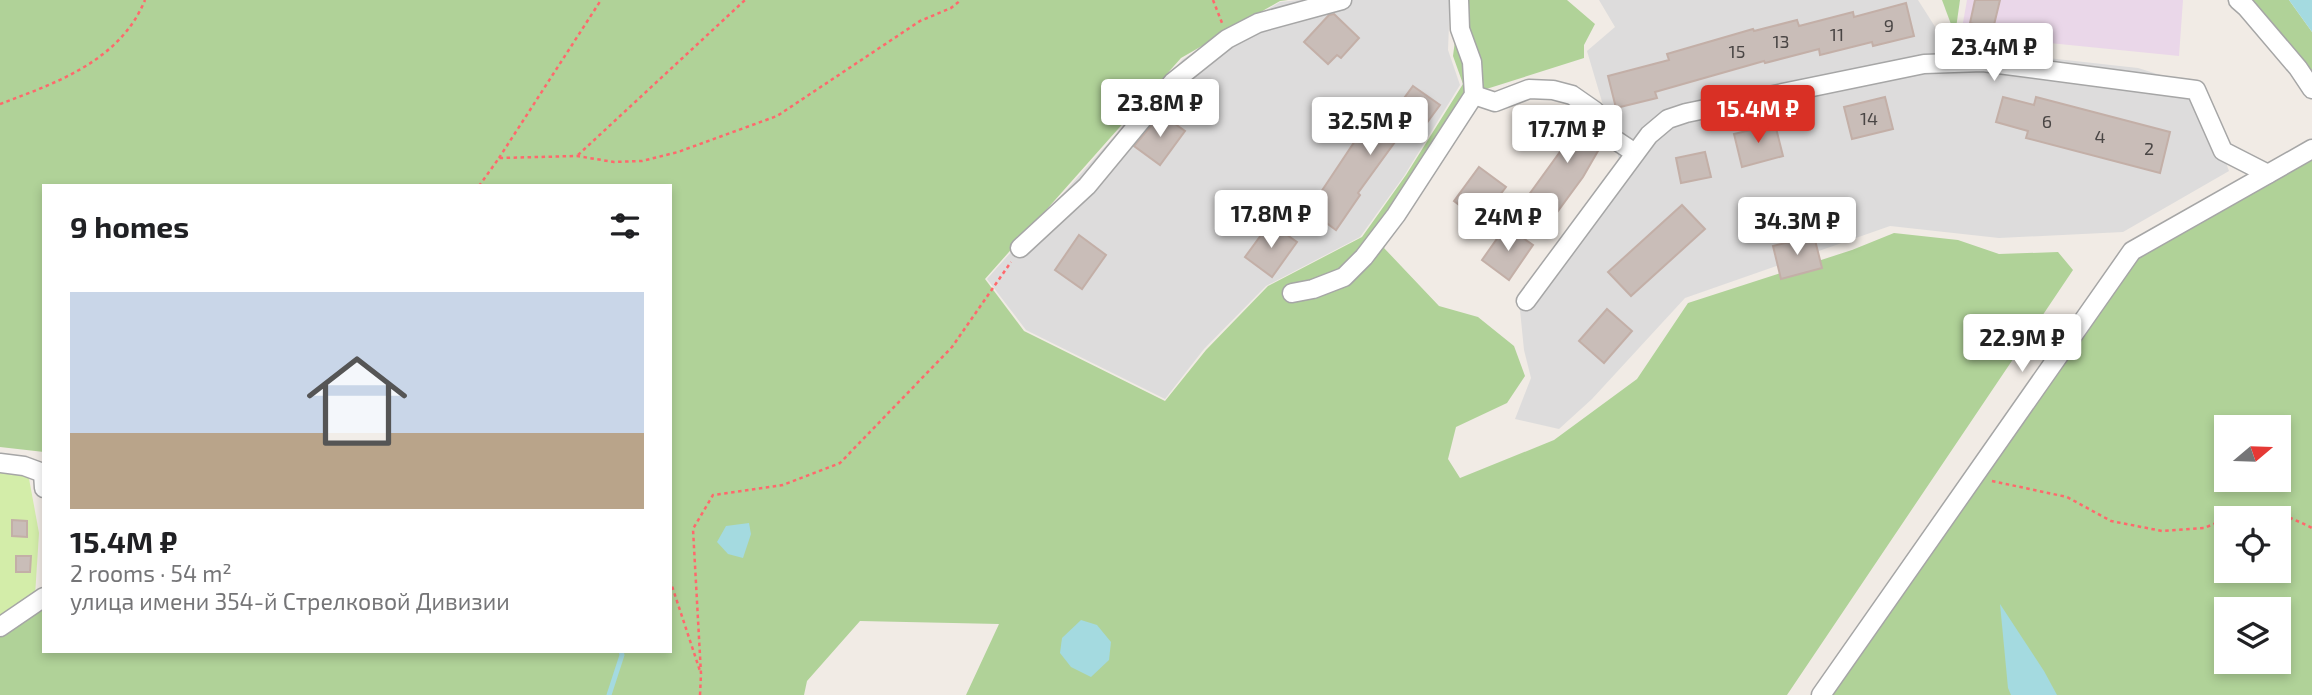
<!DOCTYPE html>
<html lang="en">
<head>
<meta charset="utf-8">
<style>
  body { margin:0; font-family:"Exo 2",sans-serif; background:#f2f2f2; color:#202124; height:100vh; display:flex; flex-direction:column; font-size:26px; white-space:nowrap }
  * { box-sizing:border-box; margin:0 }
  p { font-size:23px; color:#757577 }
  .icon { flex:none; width:38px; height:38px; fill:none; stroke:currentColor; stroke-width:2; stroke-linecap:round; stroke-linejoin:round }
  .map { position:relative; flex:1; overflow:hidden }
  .drawer { position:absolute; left:42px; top:184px; width:630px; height:469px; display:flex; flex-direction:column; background:#fff; border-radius:0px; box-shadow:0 4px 10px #0003 }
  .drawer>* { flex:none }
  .needle { width:46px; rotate:71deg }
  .buttons { position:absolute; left:2214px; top:415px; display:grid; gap:14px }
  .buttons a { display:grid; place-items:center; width:77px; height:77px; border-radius:0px; background:#fff; box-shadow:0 4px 10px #0003; font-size:35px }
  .price { position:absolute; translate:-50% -60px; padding:0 16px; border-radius:7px; background:#fff; color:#222; font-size:23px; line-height:46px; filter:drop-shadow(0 2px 4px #0008) }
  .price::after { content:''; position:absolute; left:50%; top:42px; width:21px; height:16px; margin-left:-10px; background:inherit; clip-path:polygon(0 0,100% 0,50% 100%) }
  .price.on { background:#d93025; color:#fff }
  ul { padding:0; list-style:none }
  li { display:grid; align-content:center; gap:14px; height:371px; padding:0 28px }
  li span { display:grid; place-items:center; height:217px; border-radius:0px; color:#555 }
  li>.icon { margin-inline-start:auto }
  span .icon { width:126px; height:126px; fill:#fffc; stroke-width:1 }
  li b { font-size:30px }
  h2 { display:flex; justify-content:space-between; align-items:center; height:84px; padding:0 28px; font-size:30px }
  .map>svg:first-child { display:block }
  .residential { fill:#dddcdc }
  .industrial { fill:#ead7e9 }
  .grass { fill:#d3eda9 }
  .forest { fill:#b0d298; fill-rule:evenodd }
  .water { fill:#a4dae0 }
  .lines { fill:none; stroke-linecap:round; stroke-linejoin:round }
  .stream { stroke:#a4dae0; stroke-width:5 }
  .building { fill:#c9bdb8; stroke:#c3afa7; stroke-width:2 }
  .minor-casing { stroke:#a6a6a6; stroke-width:21 }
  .path { stroke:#ff686c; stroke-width:2.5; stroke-dasharray:3.5 3.5; stroke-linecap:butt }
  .minor { stroke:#fff; stroke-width:18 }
  .labels { text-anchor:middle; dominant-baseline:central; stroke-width:6; stroke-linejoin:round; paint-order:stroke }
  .number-label { font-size:18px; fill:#4a4645 }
</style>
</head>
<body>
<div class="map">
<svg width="2312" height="695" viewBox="0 0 2312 695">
  <rect width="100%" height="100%" fill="#f1ebe5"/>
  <g class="residential">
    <polygon points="1299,0 1450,0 1448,50 1460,85 1404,176 1360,237 1266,286 1204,349 1165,399 1026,330 987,279 1183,59 1280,2"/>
    <polygon points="1599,0 1918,0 1948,47 2138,68 2199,87 2229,171 2123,232 1999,238 1890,226 1685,298 1592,399 1559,429 1515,419 1531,378 1524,350 1519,300 1621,166 1587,51 1615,27"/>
  </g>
  <polygon class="industrial" points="1967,0 2183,0 2179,56 1961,34"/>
  <polygon class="grass" points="0,471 28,473 39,533 35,596 0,621"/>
  <g class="forest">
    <polygon points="0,0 1288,0 1280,1 1181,58 985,279 1024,331 1165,401 1206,350 1268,286 1362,237 1406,175 1463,84 1453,56 1459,10 1455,0 1567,0 1595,24 1584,45 1584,58 1480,91 1429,162 1384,248 1439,306 1478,317 1514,346 1525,376 1507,403 1456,427 1448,459 1460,478 1554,440 1637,379 1688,303 1852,250 1894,233 1958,240 1999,254 2058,252 2073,270 1787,695 966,695 999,624 860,621 807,681 804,695 0,695 0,635 44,605 44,651 670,651 670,186 44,186 44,452 0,447"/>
    <polygon points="1942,0 1960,0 1955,35"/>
    <polygon points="2253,0 2289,0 2312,32 2312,79"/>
    <path d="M 2312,157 L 2312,695 L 1833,695 L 2134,257 ZM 2226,427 L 2278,427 L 2278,480 L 2226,480 ZM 2226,518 L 2278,518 L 2278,570 L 2226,570 ZM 2226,609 L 2278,609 L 2278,662 L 2226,662 Z"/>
  </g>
  <g class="water">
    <polygon points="2289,0 2312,0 2312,32"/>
    <polygon points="749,523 751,534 743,558 728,554 717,542 726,526"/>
    <polygon points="2000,604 2044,671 2057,695 2011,695 2008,688"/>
    <polygon points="1081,620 1097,625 1111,642 1109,660 1091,677 1071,667 1060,653 1062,638"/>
  </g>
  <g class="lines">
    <polyline class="stream" points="609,695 622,655 621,651"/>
  </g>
  <g class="building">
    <polygon points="1975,0 2000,0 1993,29 1970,23"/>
    <polygon points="1906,3 1914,36 1873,46 1872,42 1820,55 1819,49 1765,63 1764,61 1655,92 1657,98 1616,108 1608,76 1669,60 1667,54 1753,29 1754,31 1797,20 1799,26 1853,12 1854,17"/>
    <polygon points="1334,14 1359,38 1341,58 1337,55 1328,64 1304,42 1329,15"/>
    <polygon points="1413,86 1440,105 1415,139 1403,131 1358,193 1360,195 1336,230 1309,210 1365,126 1377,135"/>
    <polygon points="1885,97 1893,129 1852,139 1844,107"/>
    <polygon points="2003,97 2034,105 2036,97 2170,132 2160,173 2026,138 2028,131 1996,122"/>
    <polygon points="1161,114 1185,131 1160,165 1134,146"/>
    <polygon points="1570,115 1592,127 1602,144 1583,177 1555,215 1528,196 1562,149 1553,143"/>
    <polygon points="1775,124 1783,156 1742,167 1734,134"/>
    <polygon points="1705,152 1711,177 1681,183 1676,158"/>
    <polygon points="1479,167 1506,187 1480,221 1454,201"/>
    <polygon points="1682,205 1705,229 1631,296 1608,272"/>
    <polygon points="1270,223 1297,242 1272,277 1245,257"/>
    <polygon points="1506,226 1533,245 1509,280 1482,260"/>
    <polygon points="1079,235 1106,255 1082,289 1055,270"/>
    <polygon points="1814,236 1822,268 1781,279 1773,246"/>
    <polygon points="1607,309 1632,331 1604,363 1579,341"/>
    <polygon points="12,520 27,521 27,537 12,536"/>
    <polygon points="16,556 31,556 30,572 16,572"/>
  </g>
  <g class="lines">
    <g class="minor-casing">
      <g id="minor">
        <polyline points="2238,0 2246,7 2298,68 2312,89"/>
        <polyline points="1474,95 1495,102 1529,89 1553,90 1572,95 1595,111 1611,137 1635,153"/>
        <polyline points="1020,248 1087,186 1173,82 1227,39 1258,23 1342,0"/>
        <polyline points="1292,293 1313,289 1344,277 1364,257 1396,215 1474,95 1472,62 1460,29 1459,0"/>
        <polyline points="1526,301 1649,135 1668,119 1686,113 1924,64 1983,62 2196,90 2223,151 2268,174"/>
        <polyline points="0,463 24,466 43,473 44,488"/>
        <polyline points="0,627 44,597"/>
        <polyline points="1821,695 2132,251 2312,149"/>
      </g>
    </g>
    <g class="path">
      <polyline points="1213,0 1222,23"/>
      <path d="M 0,104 C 56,83 120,61 145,0"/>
      <polyline points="578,155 745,0"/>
      <polyline points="499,158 601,0"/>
      <polyline points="479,186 499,158 577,156 614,162 642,161 678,152 777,116 920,21 951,8 961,0"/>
      <polyline points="1992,481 2067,497 2111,521 2162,531 2204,528 2226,519"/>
      <path d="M 2228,518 C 2260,505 2282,513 2312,528"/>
      <polyline points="670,580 700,671"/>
      <polyline points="700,695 701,674 693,529 713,495 783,485 840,463 952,347 1011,262"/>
    </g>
    <use href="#minor" class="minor"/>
  </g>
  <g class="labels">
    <g class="number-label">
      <text x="1889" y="25">9</text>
      <text x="1837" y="34">11</text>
      <text x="1781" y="41">13</text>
      <text x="1737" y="51">15</text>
      <text x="1869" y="118">14</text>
      <text x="2047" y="121">6</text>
      <text x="2100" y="136">4</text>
      <text x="2149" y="148">2</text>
    </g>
  </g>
</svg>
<div class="buttons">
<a><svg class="needle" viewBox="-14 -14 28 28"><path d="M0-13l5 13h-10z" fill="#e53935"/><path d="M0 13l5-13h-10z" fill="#757577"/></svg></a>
<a><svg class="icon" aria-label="locate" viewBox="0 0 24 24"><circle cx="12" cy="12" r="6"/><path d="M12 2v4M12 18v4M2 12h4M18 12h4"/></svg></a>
<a><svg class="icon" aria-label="layers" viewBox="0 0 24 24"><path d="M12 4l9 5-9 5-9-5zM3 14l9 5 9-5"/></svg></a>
</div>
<b class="price" style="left:1994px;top:83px">23.4M ₽</b>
<b class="price" style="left:1160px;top:139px">23.8M ₽</b>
<b class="price on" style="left:1758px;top:145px">15.4M ₽</b>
<b class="price" style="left:1370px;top:157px">32.5M ₽</b>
<b class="price" style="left:1567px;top:165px">17.7M ₽</b>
<b class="price" style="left:1271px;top:250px">17.8M ₽</b>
<b class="price" style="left:1508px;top:253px">24M ₽</b>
<b class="price" style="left:1797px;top:257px">34.3M ₽</b>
<b class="price" style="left:2022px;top:374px">22.9M ₽</b>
<section class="drawer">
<h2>9 homes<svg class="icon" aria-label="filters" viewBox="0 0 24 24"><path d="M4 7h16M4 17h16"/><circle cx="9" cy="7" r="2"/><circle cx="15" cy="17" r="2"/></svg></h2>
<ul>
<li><span style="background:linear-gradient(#c9d6e8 65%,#b9a48a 0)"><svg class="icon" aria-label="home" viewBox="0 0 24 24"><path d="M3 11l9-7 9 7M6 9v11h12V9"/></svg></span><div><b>15.4M ₽</b><p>2 rooms · 54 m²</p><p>улица имени 354-й Стрелковой Дивизии</p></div></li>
</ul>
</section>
</div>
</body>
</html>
